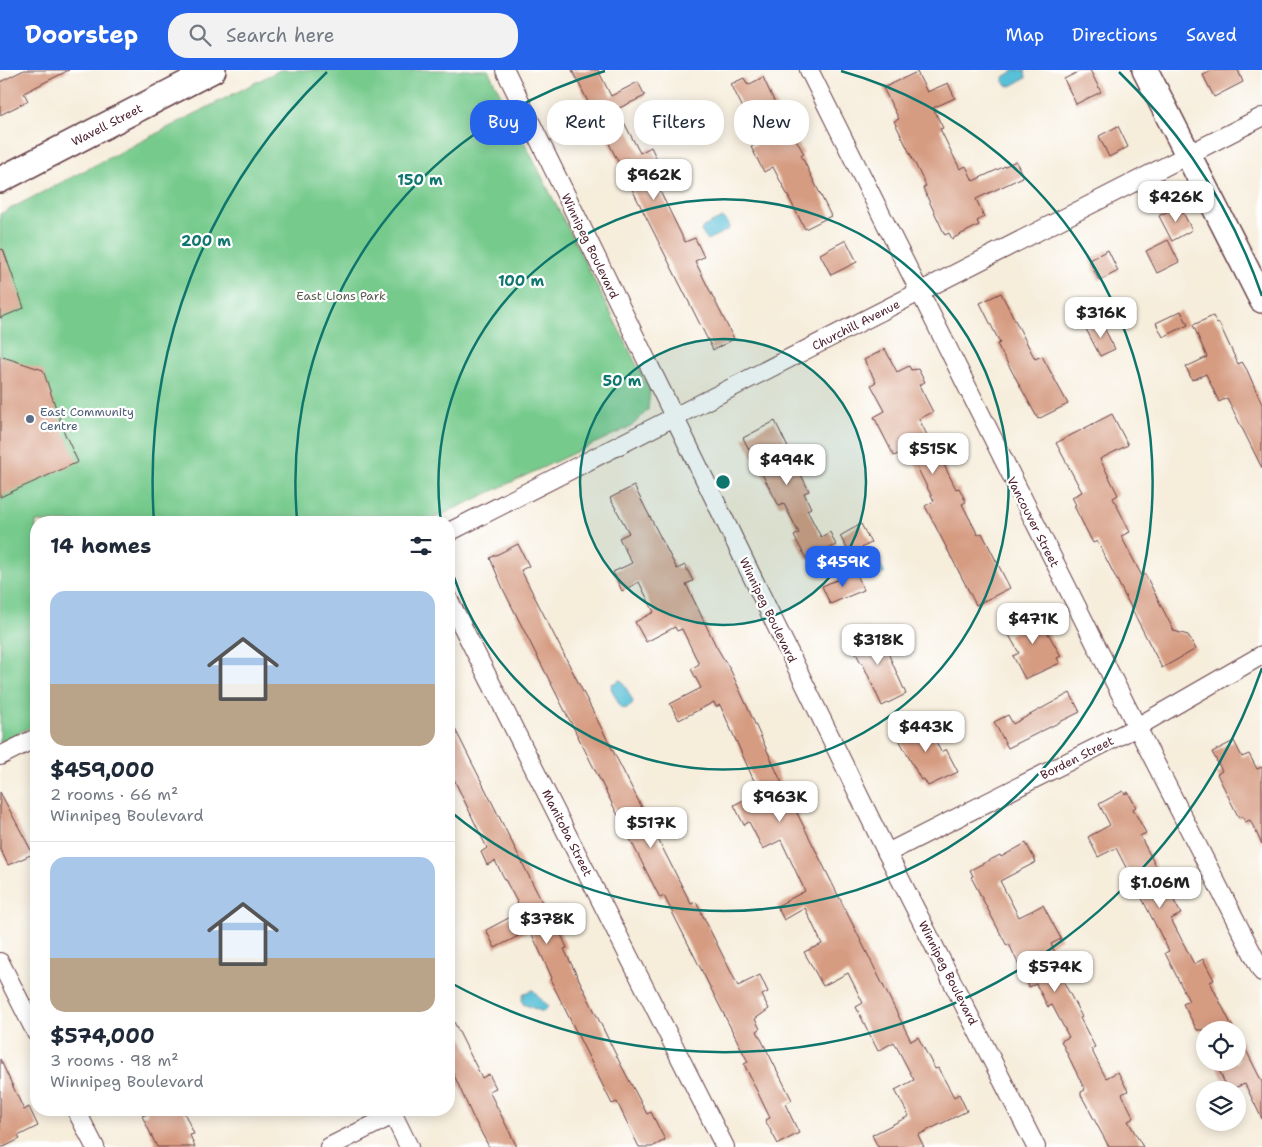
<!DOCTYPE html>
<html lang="en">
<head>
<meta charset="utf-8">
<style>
  body { margin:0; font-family:"Shantell Sans",sans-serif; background:#f2f2f3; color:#1f2937; height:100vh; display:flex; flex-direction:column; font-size:19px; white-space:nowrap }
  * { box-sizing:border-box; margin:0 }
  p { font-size:16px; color:#747a83 }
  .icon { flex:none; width:28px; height:28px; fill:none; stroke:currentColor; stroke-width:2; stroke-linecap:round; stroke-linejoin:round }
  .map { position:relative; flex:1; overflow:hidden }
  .details { position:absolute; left:30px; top:446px; width:425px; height:600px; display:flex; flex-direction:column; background:#fff; border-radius:20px; box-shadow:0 2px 12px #0003 }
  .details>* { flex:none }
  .guide { position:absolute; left:470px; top:30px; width:475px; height:45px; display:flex; gap:10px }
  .tools { position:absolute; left:1196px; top:951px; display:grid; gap:10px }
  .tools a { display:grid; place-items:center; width:50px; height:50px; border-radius:50%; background:#fff; box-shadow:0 2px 12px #0003; font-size:25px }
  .price { position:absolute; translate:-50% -42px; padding:0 11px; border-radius:10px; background:#fff; color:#222; font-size:16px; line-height:32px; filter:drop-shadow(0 1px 2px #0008) }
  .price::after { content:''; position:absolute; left:50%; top:30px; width:15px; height:11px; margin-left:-8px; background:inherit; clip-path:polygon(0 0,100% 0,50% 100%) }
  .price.current { background:#2563eb; color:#fff }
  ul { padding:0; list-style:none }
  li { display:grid; align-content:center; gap:10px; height:265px; padding:0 20px }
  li+li { border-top:1px solid #e0e1e3 }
  li span { display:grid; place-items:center; height:155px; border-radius:15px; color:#555 }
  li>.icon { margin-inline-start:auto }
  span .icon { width:90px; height:90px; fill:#fffc; stroke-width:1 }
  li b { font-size:21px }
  h2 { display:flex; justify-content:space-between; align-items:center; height:60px; padding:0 20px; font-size:21px }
  .tag { padding:0 18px; border-radius:20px; background:#fff; box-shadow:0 2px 12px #0003; font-size:18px; line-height:45px }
  .tag.current { background:#2563eb; color:#fff }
  header { display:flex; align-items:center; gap:30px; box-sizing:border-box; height:70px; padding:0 25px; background:#2563eb; color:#fff }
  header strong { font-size:24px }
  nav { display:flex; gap:28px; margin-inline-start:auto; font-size:18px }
  .search { width:350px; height:45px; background:#f2f2f3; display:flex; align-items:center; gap:12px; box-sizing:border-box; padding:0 18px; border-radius:20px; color:#747a83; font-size:19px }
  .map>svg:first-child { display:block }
  .green { fill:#76ca8c; stroke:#60745c }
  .water { fill:#59c0d7; stroke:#527081 }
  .building { fill:#d69c82 }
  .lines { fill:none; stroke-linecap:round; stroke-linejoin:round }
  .street-casing { stroke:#643e45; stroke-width:20 }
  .secondary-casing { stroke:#643e45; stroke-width:28 }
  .street { stroke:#fff; stroke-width:18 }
  .secondary { stroke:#fff; stroke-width:25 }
  .ring { fill:none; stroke:#0f766e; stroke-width:2.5 }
  .service-dot { fill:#5c6f8a; stroke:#fff; stroke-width:2 }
  .labels { text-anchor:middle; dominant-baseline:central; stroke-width:4.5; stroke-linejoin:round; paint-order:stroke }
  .street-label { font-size:12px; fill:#4a1f2b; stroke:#fff }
  .park-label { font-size:12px; fill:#595b4d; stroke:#fff }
  .service-label { font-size:12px; fill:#4e5e75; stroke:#fff; text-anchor:start }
  .centre { fill:#0f766e; stroke:#fff; stroke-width:2.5 }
  .ring-label { font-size:15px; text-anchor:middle; font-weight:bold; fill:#0f766e; stroke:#fff; stroke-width:4.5; stroke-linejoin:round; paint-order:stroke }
</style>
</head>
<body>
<header>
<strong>Doorstep</strong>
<div class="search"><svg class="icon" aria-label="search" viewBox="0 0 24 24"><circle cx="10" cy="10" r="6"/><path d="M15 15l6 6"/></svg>Search here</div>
<nav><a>Map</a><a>Directions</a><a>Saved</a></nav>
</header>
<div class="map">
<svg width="1262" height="1077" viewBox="0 0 1262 1077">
  <rect width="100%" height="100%" fill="#fff"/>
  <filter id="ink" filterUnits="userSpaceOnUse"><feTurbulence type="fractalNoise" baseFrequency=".02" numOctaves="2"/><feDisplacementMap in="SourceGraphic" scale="10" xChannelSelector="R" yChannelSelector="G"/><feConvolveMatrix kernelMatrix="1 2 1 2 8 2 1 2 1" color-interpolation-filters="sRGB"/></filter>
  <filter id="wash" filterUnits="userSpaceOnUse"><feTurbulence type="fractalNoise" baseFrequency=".0096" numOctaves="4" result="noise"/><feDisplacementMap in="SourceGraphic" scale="20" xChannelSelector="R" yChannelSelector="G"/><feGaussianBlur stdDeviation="1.12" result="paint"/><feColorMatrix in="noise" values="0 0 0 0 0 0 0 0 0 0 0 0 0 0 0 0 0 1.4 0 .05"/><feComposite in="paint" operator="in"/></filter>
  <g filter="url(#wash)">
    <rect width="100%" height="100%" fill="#f6eddb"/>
    <polygon class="green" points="280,0 488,0 650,321 648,340 632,356 426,452 36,452 36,654 0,673 0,144"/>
    <g class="water">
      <polygon points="1015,0 1025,0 1026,8 1011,16 1006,15 1003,11 1004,7"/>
      <polygon points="722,148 726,150 729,157 728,160 707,170 701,161 703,157"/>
      <polygon points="874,482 885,503 873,509 863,487"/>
      <path d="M 620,610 L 623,612 L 633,631 C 632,636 626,640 621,638 L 611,618 L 612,614 Z"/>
      <polygon points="533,920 548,937 543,942 523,934 522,929 524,923"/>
    </g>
    <g id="blocks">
      <g class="building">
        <polygon points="24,0 69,0 24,23 28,31 0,45 0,12"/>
        <polygon points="572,0 598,0 611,26 638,12 645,26 617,39 640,83 651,77 665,106 655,111 685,172 695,168 704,187 695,191 734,269 713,280"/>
        <polygon points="1082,0 1090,0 1101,22 1076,34 1064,9"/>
        <polygon points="1213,0 1238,0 1243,12 1214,27 1203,5"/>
        <polygon points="917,2 927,22 948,13 955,28 933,38 943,58 940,59 960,99 966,96 973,111 1016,91 1023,107 976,129 984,147 977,151 979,155 952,169 949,163 945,165 923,118 926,116 894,51 899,49 883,18"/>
        <polygon points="763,7 790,66 793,64 804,84 801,85 831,146 805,159 773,97 764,102 751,77 760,72 731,14 744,8 748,15"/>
        <polygon points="1118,56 1128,77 1109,87 1099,66"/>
        <polygon points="1179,135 1192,160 1172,171 1159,146"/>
        <polygon points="846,170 857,192 831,205 820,184"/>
        <polygon points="1168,170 1179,192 1157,203 1146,181"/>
        <polygon points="3,179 24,238 0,248 0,180"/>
        <polygon points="1108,180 1118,201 1099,211 1089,190"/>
        <polygon points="1001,223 1035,289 1042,286 1068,334 1038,349 997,274 1000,273 980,233"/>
        <polygon points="1181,241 1188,255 1163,267 1156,253"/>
        <polygon points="1213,246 1217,254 1219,253 1238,294 1242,292 1247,300 1262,334 1262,398 1227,328 1219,332 1206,304 1192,310 1186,297 1207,287 1193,255"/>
        <polygon points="1101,252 1115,279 1100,286 1086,259"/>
        <polygon points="885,279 897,302 909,296 911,300 918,299 925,312 919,315 933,342 919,349 933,377 937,375 945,389 942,391 956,419 959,418 966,432 962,434 978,465 982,463 1010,518 976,535 925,436 934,431 908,379 894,386 874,347 885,341 871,315 876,312 864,290"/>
        <polygon points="0,286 43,300 64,362 78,392 0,427"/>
        <polygon points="1112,344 1128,375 1100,389 1118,425 1113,428 1130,462 1121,466 1142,506 1145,504 1174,561 1188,565 1196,579 1162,598 1097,471 1093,473 1074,436 1076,435 1072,427 1082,422 1056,373"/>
        <polygon points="775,351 809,421 804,423 811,438 807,440 821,467 830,462 836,475 807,490 794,466 799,463 784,434 779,436 743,368"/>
        <polygon points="634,416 677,499 685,495 693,511 686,514 716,576 731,601 780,709 911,971 918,967 935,999 938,998 954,1027 959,1024 967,1041 918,1065 924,1077 878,1077 872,1065 909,1046 895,1020 914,1010 894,972 878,981 856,937 863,933 848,903 823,916 804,882 822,874 805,838 784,850 777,836 805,821 781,770 763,779 749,752 744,755 734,735 759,722 720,635 716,637 714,632 679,650 670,634 701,618 691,599 699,594 682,559 677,561 675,557 646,572 635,552 654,542 639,512 622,521 613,502 632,493 619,468 629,463 610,428"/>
        <polygon points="861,454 871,473 850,484 840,466"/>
        <polygon points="518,474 529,496 521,500 691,834 696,832 738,916 760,905 768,922 762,925 769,939 755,949 760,959 757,961 792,1030 785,1034 799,1063 778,1074 765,1050 770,1048 744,994 748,992 664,826 660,828 504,521 490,488"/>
        <polygon points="856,502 864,520 830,534 822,516"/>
        <polygon points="1031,538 1035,548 1038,546 1061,586 1057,588 1060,593 1025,609 1013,586 1019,583 1009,565 1018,560 1012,548"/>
        <polygon points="868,558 874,571 881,567 906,624 882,636 862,592 861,593 848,568"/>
        <polygon points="1070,623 1080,642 1008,678 994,652 1008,645 1013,654"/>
        <polygon points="449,647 549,846 552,844 567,878 564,879 620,993 647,1044 651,1042 665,1070 652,1077 639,1077 617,1032 612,1034 550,909 552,908 530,860 495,878 486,860 522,841 495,791 487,795 481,782 487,778 449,699"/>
        <polygon points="924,648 941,682 946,679 958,702 928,716 924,709 921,710 895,662"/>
        <polygon points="1234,671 1242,687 1249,684 1257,699 1262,697 1262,774 1250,750 1245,752 1242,746 1239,748 1217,704 1222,701 1212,682"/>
        <polygon points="1123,721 1125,724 1128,722 1136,737 1133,739 1146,763 1140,766 1181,844 1171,849 1194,894 1203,889 1214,910 1210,912 1234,960 1197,960 1183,934 1189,931 1165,883 1169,881 1116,778 1098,787 1088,767 1110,755 1099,734"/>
        <polygon points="0,722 33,784 8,795 0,778"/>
        <polygon points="1026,773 1036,792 1000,811 1019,847 1043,835 1061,869 1051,874 1063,901 1059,903 1082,947 1080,948 1095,977 1091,979 1106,1008 1118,1002 1128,1021 1122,1024 1134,1048 1128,1051 1143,1077 1109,1077 1081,1025 1081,1022 1085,1020 1061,971 1069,967 1052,935 1048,937 1036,914 1029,917 1009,874 1007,876 971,807 973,806 970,800 1000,785 1001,787"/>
        <polygon points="449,942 482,1008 489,1004 496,1018 489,1021 517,1077 489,1077 472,1045 449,994"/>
        <polygon points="1238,964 1262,1012 1262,1049 1245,1014 1228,1020 1215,992 1238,992"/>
        <polygon points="0,989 24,1040 29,1037 38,1056 18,1066 20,1069 4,1077 0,1077"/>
        <polygon points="146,1040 183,1040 194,1064 190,1065 195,1077 157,1077 142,1046 148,1044"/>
      </g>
    </g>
  </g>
  <g filter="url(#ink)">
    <use href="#blocks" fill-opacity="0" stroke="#643e45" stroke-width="1"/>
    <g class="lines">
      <g class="street-casing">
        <g id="street">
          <polyline points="505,0 887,783 1036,1077"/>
          <polyline points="809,0 1137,657 1262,902"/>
          <polyline points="449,462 1262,47"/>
          <polyline points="449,530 725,1077"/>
          <polyline points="0,686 36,668"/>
          <polyline points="887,783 1137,657 1262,585"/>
          <polyline points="0,892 36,963"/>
          <polyline points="76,1040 95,1077"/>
          <polyline points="391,1040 409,1077"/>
          <polyline points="329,1077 393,1045"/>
        </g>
      </g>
      <g class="secondary-casing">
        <g id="secondary">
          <polyline points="1145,0 1262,230"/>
          <polyline points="0,110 213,0"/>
        </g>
      </g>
      <use href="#street" class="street"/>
      <use href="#secondary" class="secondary"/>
    </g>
  </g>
  <circle cx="723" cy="412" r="143" fill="#0f766e" fill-opacity=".12"/>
  <g class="ring">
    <circle cx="723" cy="412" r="143"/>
    <path d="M441 452A285 285 0 1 1 449 491"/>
    <path d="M297 449A428 428 0 0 1 605 1M841 1A428 428 0 1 1 451 742"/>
    <path d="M1262 598A570 570 0 0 1 451 913M154 452A570 570 0 0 1 327 2M1119 2A570 570 0 0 1 1262 226"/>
  </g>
  <circle class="service-dot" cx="30" cy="349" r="5"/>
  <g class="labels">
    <g class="street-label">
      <text transform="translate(107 55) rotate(-27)">Wavell Street</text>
      <text transform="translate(590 176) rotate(64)">Winnipeg Boulevard</text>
      <text transform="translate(856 255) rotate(-27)">Churchill Avenue</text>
      <text transform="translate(1033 452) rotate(63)">Vancouver Street</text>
      <text transform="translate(768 540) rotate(64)">Winnipeg Boulevard</text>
      <text transform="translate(1077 688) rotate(-27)">Borden Street</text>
      <text transform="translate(567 763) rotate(63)">Manitoba Street</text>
      <text transform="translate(948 903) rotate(63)">Winnipeg Boulevard</text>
    </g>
    <g class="park-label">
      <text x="341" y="226">East Lions Park</text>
    </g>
    <g class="service-label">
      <text x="40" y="342">East Community<tspan x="40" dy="14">Centre</tspan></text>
    </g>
  </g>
  <circle cx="723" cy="412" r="8" class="centre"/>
  <g class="ring-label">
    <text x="420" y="115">150 m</text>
    <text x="206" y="176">200 m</text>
    <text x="521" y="216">100 m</text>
    <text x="622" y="316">50 m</text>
  </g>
</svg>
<div class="tools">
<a><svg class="icon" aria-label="locate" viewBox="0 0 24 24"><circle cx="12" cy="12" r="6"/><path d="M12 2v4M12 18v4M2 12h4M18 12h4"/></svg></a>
<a><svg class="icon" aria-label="layers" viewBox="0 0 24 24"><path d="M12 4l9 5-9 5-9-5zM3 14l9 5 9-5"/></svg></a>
</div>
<b class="price" style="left:654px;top:131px">$962K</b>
<b class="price" style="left:1176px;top:153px">$426K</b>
<b class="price" style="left:1101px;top:269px">$316K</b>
<b class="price" style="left:933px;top:405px">$515K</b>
<b class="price" style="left:787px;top:416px">$494K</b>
<b class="price current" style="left:843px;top:518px">$459K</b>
<b class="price" style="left:1033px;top:575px">$471K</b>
<b class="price" style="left:878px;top:596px">$318K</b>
<b class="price" style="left:926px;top:683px">$443K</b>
<b class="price" style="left:780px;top:753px">$963K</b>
<b class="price" style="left:651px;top:779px">$517K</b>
<b class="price" style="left:1160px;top:839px">$1.06M</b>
<b class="price" style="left:547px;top:875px">$378K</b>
<b class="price" style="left:1055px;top:923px">$574K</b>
<div class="guide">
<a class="tag current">Buy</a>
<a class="tag">Rent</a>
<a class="tag">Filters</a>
<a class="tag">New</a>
</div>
<section class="details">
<h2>14 homes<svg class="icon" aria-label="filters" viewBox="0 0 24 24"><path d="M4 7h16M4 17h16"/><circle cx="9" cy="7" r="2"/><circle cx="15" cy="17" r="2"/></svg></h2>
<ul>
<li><span style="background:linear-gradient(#a9c7e8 60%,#b9a48a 0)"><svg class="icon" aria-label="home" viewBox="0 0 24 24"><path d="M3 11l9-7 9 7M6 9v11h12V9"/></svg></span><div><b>$459,000</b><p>2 rooms · 66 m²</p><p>Winnipeg Boulevard</p></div></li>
<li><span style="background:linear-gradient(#a9c7e8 65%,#b9a48a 0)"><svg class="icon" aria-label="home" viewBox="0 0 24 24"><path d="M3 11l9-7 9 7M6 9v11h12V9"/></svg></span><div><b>$574,000</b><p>3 rooms · 98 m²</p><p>Winnipeg Boulevard</p></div></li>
</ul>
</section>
</div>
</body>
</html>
